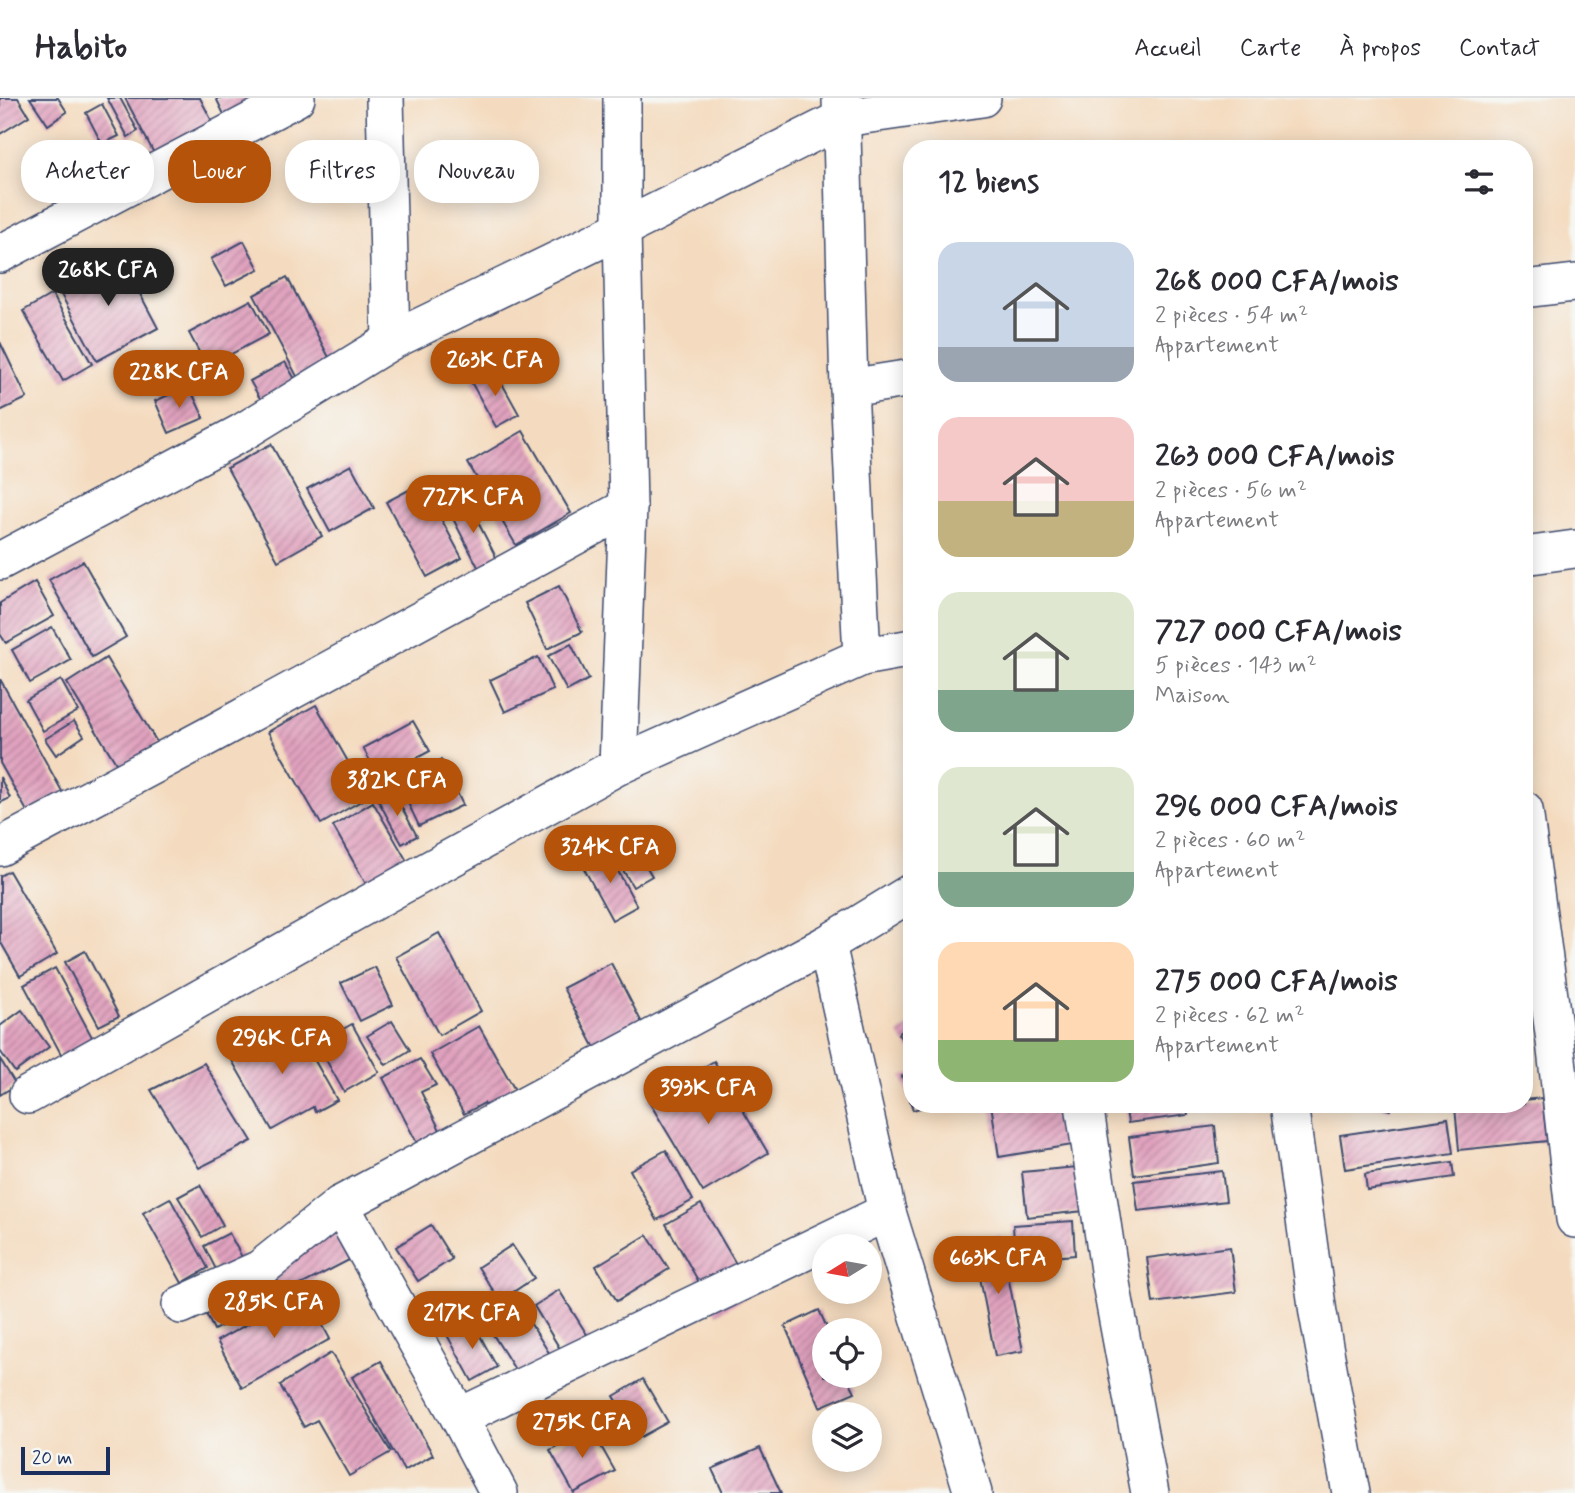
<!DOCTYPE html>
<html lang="fr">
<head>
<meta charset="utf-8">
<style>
  body { margin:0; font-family:Mynerve,sans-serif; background:#f7f7f7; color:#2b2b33; height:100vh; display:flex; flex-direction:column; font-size:26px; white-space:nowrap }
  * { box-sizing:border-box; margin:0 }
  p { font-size:23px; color:#7c7c81 }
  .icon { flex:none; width:38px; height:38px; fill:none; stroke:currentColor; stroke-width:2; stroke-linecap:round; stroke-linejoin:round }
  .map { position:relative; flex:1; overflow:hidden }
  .details { position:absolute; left:903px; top:42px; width:630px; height:973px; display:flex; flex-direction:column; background:#fff; border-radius:28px; box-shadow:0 4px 18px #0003 }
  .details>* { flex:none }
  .guide { position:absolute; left:21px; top:42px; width:665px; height:63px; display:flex; gap:14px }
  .needle { width:46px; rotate:259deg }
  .buttons { position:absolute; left:812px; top:1136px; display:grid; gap:14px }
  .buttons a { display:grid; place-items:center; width:70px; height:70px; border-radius:50%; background:#fff; box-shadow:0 4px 18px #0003; font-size:35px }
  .scale { position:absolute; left:21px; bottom:18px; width:89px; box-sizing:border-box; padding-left:7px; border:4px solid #1b2f5e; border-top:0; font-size:19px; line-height:24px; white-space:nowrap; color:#1b2f5e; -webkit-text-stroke:5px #f6f6f2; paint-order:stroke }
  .price { position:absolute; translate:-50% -60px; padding:0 16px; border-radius:24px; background:#b45309; color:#fff; font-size:23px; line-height:46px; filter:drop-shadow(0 2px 4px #0008) }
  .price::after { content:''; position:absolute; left:50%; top:42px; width:21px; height:16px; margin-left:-10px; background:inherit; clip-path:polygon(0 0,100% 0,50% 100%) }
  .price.current { background:#222; color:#fff }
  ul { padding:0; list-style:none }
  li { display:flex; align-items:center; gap:21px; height:175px; padding:0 35px }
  li span { display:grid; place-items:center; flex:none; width:196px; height:140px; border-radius:21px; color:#555 }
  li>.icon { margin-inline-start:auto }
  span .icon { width:84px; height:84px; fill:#fffc; stroke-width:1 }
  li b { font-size:30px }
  h2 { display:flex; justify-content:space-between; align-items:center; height:84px; padding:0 35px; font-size:30px }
  .chip { padding:0 24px; border-radius:28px; background:#fff; box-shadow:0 4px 18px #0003; font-size:24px; line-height:63px }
  .chip.current { background:#b45309; color:#fff }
  header { display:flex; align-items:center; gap:42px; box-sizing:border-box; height:98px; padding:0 35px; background:#fff; border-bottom:2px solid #e1e1e2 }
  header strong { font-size:33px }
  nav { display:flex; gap:38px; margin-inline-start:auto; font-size:24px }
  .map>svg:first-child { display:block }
  .building { fill:url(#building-hatch) }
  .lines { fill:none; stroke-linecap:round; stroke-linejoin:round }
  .minor-casing { stroke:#3c496d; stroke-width:40 }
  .minor { stroke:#fff; stroke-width:37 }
</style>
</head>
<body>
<header>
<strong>Habito</strong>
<nav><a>Accueil</a><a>Carte</a><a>À propos</a><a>Contact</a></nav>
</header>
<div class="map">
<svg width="1575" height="1395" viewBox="0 0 1575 1395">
  <defs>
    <pattern id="building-hatch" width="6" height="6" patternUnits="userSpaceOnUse" patternTransform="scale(1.75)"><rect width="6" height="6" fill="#e1a2be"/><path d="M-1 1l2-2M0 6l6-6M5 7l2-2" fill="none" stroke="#b6849e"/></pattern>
  </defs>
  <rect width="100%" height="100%" fill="#f6f6f2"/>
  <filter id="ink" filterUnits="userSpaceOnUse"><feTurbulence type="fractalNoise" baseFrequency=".0143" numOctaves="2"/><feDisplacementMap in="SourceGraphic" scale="14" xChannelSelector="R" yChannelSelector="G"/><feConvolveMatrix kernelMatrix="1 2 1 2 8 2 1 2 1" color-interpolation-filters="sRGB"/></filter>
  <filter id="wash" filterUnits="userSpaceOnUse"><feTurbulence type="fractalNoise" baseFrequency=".00686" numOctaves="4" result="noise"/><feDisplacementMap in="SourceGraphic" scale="28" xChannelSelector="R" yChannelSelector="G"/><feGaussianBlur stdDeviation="1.57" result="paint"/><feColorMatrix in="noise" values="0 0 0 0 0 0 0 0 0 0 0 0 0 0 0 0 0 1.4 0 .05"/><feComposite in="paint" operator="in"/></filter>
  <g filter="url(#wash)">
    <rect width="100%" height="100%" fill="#f4dbbf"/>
    <g id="blocks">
      <g class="building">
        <polygon points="0,0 18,0 29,18 0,36"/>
        <polygon points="30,0 58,0 67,14 48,27"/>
        <polygon points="107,0 120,0 138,33 128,39"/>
        <polygon points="125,0 200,0 216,31 157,61"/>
        <polygon points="216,0 257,0 231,31"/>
        <polygon points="102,6 119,38 102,46 86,15"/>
        <polygon points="244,143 259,171 226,188 211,161"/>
        <polygon points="120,158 158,230 97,263 58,191"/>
        <polygon points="287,179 333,267 300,284 254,197"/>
        <polygon points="52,196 92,266 63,283 23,213"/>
        <polygon points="251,202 269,236 207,269 189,235"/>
        <polygon points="0,244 27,300 0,313"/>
        <polygon points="285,264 302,293 267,313 250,283"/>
        <polygon points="494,271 519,316 496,329 471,284"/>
        <polygon points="189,288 204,320 169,335 155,303"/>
        <polygon points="523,333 571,415 516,447 468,365"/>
        <polygon points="271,346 322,438 278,463 227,370"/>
        <polygon points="351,367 374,410 330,434 307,391"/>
        <polygon points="422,385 462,460 427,479 386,404"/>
        <polygon points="467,403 497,461 479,471 449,413"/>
        <polygon points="83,463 126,539 92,559 49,482"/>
        <polygon points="35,484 54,518 6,545 0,536 0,505"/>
        <polygon points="559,488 582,534 547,551 525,505"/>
        <polygon points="52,529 71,562 30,585 12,552"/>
        <polygon points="571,546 589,581 567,593 548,558"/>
        <polygon points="538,559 553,592 505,614 490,582"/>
        <polygon points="106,560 158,646 119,670 67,585"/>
        <polygon points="0,581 63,695 28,715 0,665"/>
        <polygon points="61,582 78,613 43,633 26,602"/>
        <polygon points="316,607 368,699 321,726 268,634"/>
        <polygon points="74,623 84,638 56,657 45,641"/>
        <polygon points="413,623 430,653 379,680 363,650"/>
        <polygon points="441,662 463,707 419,728 398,684"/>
        <polygon points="0,679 10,700 0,705"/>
        <polygon points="393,693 417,738 402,746 378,702"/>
        <polygon points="373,704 419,784 378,807 333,728"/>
        <polygon points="633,746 652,778 633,789 614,757"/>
        <polygon points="607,753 637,808 612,822 582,767"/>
        <polygon points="9,773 57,856 20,878 0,843 0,778"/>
        <polygon points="439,835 481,913 439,937 396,859"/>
        <polygon points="85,853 119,918 99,928 65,864"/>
        <polygon points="611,865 642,925 595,950 563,890"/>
        <polygon points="375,869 393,907 360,923 341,885"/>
        <polygon points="55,870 100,954 69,971 24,887"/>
        <polygon points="22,912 49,949 15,974 0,953 0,928"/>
        <polygon points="392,923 410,952 386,967 367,938"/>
        <polygon points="352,926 379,974 344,994 317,946"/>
        <polygon points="912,926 912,955 898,936"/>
        <polygon points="479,928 529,1017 500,1033 484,1005 464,1016 430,956"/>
        <polygon points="296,929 337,1002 315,1014 313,1009 272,1032 227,954 268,931 284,958 275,940"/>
        <polygon points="0,961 16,987 0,997"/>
        <polygon points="420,961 436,987 421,994 455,1062 432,1074 383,980"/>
        <polygon points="714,963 768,1055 703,1094 648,1002"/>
        <polygon points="204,965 252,1043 199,1070 151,992"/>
        <polygon points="912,975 912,1006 930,1007 913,1012 902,978"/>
        <polygon points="1542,1000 1547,1043 1459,1052 1455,1009 1484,1006 1524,1006 1524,1002"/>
        <polygon points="991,1006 1091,1006 1097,1043 999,1059"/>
        <polygon points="1125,1006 1186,1006 1188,1017 1128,1025"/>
        <polygon points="1368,1006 1391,1006 1390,1012"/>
        <polygon points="1448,1021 1453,1055 1345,1071 1340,1037"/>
        <polygon points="1215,1028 1219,1065 1134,1077 1129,1039"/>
        <polygon points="666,1052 693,1102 657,1122 630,1072"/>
        <polygon points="1452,1064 1454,1079 1367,1092 1365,1076"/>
        <polygon points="1089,1068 1094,1112 1027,1119 1022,1074"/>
        <polygon points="1222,1073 1226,1103 1138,1113 1134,1083"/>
        <polygon points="200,1087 223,1127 202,1139 178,1099"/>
        <polygon points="170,1100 208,1170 182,1185 143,1115"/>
        <polygon points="701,1106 753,1195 717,1216 666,1126"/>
        <polygon points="1073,1123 1075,1157 1015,1162 1013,1127"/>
        <polygon points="431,1127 452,1161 418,1183 396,1149"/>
        <polygon points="229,1135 249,1172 223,1185 204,1148"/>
        <polygon points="335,1136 349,1162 214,1232 201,1206"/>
        <polygon points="647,1137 669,1171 617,1203 596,1168"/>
        <polygon points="1000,1138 1023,1253 995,1258 973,1143"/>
        <polygon points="512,1147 534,1180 500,1203 478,1169"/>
        <polygon points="1230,1149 1236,1194 1153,1205 1147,1160"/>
        <polygon points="559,1192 591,1243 565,1259 534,1208"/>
        <polygon points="305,1194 330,1241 242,1290 217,1243"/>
        <polygon points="519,1207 556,1266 524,1286 487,1227"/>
        <polygon points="819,1212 828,1232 824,1232 824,1278 847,1278 855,1294 820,1309 785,1228"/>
        <polygon points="472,1223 497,1269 472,1283 447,1237"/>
        <polygon points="331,1255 391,1354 349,1378 317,1322 304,1329 280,1287"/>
        <polygon points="381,1263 433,1357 404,1373 352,1279"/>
        <polygon points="643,1281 668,1324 639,1340 614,1298"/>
        <polygon points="590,1329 615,1373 574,1395 550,1352"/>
        <polygon points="760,1350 781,1395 723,1395 712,1371"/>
      </g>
    </g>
  </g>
  <g filter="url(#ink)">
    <use href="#blocks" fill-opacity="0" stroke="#3c496d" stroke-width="2"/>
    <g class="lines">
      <g class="minor-casing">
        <g id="minor">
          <polyline points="385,0 391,243"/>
          <polyline points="841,0 849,290 862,559"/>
          <polyline points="0,156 296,0"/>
          <polyline points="1524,191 1575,185"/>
          <polyline points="849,290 912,280"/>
          <polyline points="1524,458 1575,451"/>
          <polyline points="0,463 241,335 391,243 622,131 843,20 982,0"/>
          <polyline points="618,668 628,409 622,131 622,0"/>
          <polyline points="1524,712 1555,943 1575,1121"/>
          <polyline points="0,749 212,636 628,409"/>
          <polyline points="827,846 887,1114 973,1395"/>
          <polyline points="28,997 393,792 618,668 862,559 912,550"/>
          <polyline points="1084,1006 1111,1185 1150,1395"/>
          <polyline points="1289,1006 1318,1215 1351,1395"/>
          <polyline points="340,1107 459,1319 499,1395"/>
          <polyline points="181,1207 260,1171 340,1107 827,846 912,794"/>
          <polyline points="459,1319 887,1114"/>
        </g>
      </g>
      <use href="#minor" class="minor"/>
    </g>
  </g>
</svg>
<div class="buttons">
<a><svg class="needle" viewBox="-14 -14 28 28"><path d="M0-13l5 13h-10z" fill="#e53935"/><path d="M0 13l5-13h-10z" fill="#7c7c81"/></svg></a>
<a><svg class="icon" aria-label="locate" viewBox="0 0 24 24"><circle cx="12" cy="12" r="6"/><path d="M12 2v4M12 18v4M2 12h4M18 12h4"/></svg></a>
<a><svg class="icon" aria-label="layers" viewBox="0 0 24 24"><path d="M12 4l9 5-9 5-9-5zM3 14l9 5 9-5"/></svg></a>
</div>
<div class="scale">20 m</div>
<b class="price current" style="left:108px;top:210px">268K CFA</b>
<b class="price" style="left:495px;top:300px">263K CFA</b>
<b class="price" style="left:179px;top:312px">228K CFA</b>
<b class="price" style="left:473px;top:437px">727K CFA</b>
<b class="price" style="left:397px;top:720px">382K CFA</b>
<b class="price" style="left:610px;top:787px">324K CFA</b>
<b class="price" style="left:282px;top:978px">296K CFA</b>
<b class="price" style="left:708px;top:1028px">393K CFA</b>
<b class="price" style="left:998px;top:1198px">663K CFA</b>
<b class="price" style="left:274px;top:1242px">285K CFA</b>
<b class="price" style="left:472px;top:1253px">217K CFA</b>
<b class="price" style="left:582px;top:1362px">275K CFA</b>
<div class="guide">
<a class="chip">Acheter</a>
<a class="chip current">Louer</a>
<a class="chip">Filtres</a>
<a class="chip">Nouveau</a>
</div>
<section class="details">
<h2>12 biens<svg class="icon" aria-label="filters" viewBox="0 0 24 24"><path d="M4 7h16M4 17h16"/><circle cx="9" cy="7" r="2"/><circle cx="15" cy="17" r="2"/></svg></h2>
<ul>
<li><span style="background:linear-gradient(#c9d6e8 75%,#9aa5b1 0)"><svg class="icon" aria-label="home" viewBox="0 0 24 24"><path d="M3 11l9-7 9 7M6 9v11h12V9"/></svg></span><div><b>268 000 CFA/mois</b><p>2 pièces · 54 m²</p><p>Appartement</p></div></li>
<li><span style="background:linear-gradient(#f6c9c9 60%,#c2b280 0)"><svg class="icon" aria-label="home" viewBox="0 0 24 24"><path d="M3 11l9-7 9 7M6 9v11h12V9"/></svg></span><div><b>263 000 CFA/mois</b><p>2 pièces · 56 m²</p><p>Appartement</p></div></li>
<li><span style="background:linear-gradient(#dfe7d0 70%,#7fa58c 0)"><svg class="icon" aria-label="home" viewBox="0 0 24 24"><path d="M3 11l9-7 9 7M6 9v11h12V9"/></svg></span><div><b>727 000 CFA/mois</b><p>5 pièces · 143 m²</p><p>Maison</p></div></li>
<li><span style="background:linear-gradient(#dfe7d0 75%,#7fa58c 0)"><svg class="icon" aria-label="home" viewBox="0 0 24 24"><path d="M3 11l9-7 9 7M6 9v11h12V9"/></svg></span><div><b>296 000 CFA/mois</b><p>2 pièces · 60 m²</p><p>Appartement</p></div></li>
<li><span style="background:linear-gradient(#ffd9b3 70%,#8fb573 0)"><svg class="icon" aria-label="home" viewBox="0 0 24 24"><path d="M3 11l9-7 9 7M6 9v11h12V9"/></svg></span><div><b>275 000 CFA/mois</b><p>2 pièces · 62 m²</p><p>Appartement</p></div></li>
</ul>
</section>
</div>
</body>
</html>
